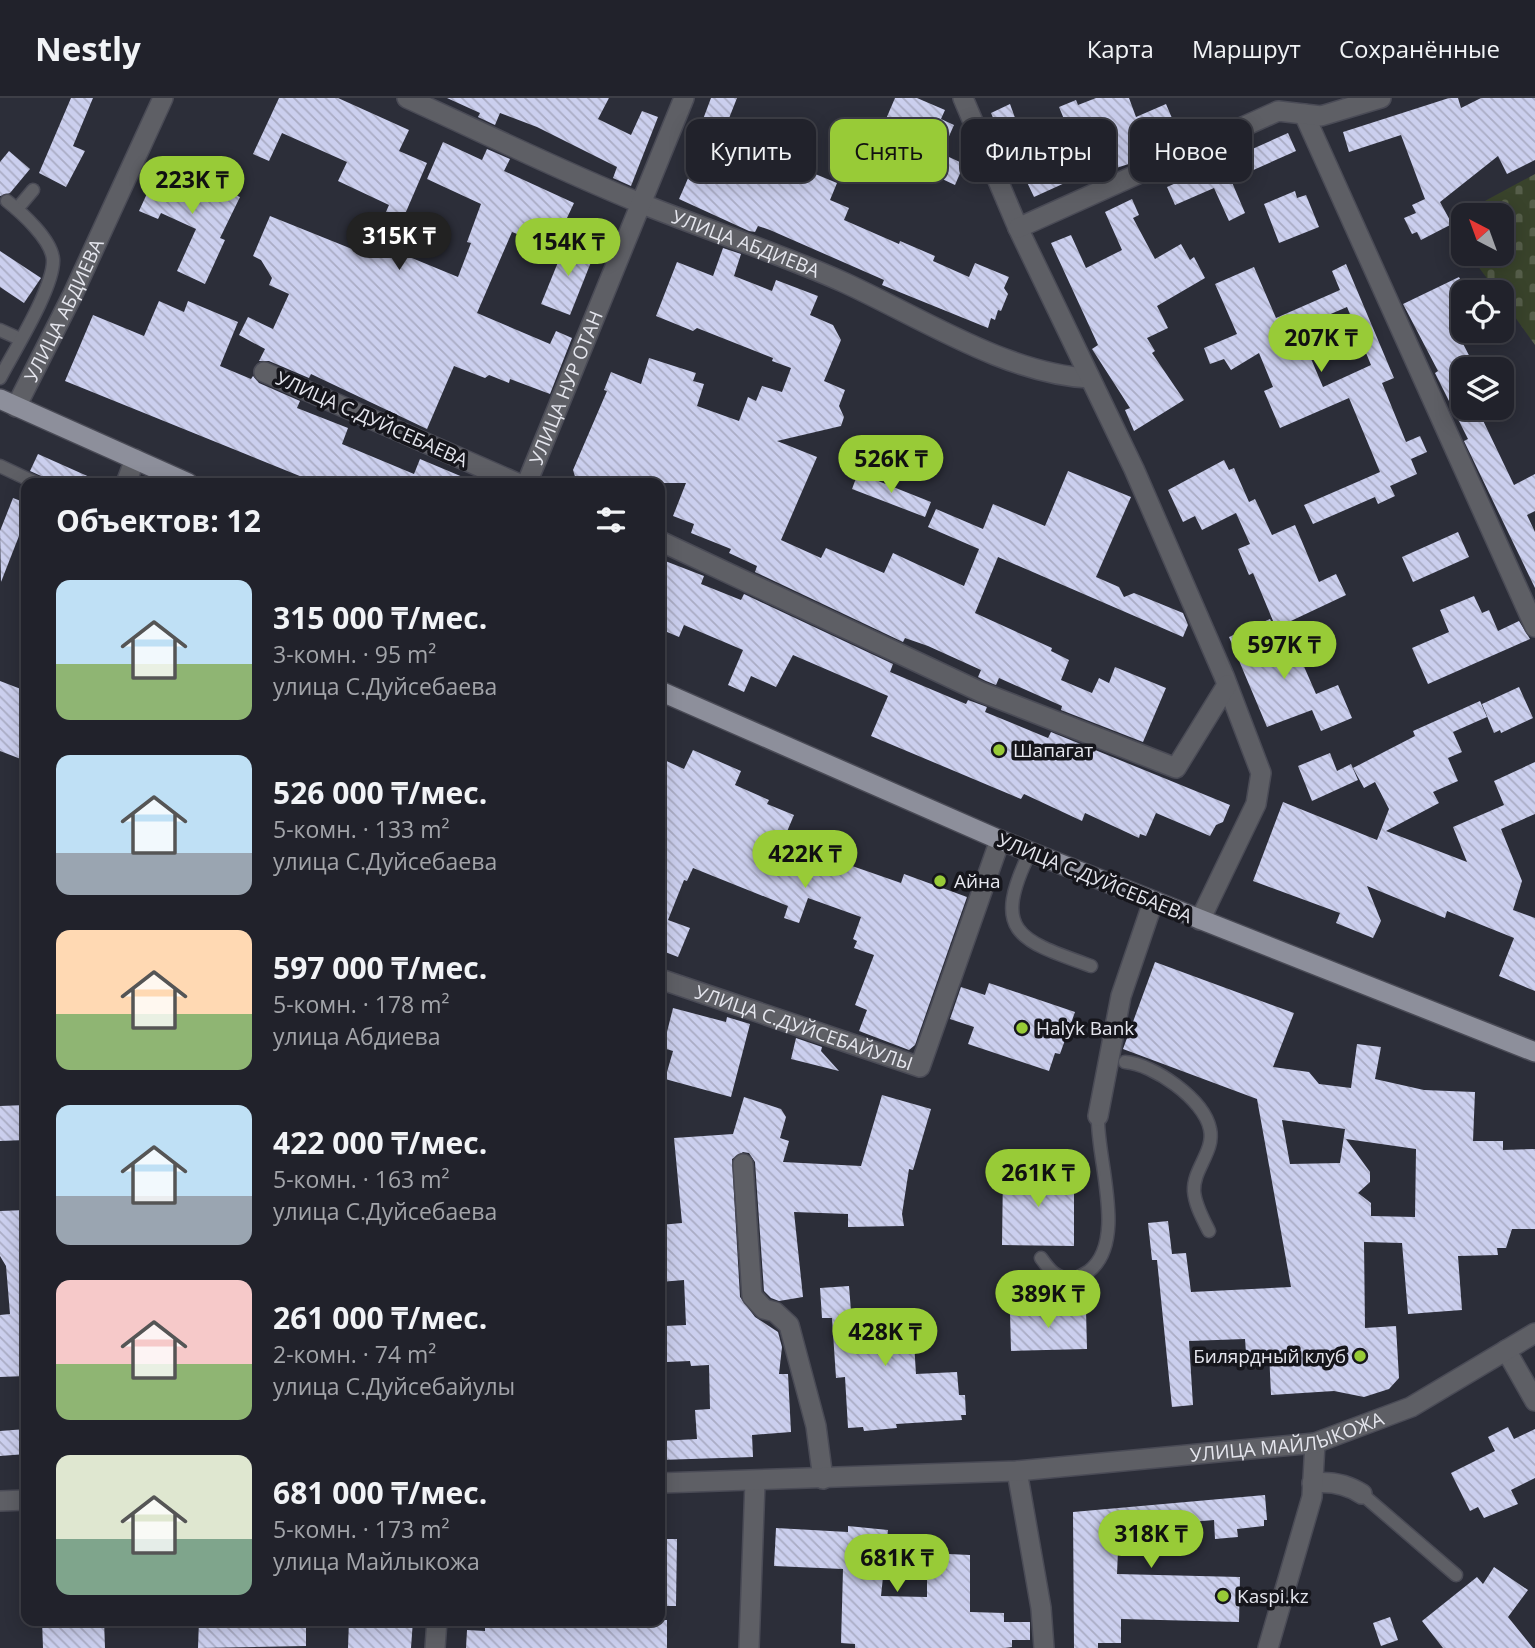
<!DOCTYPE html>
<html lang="ru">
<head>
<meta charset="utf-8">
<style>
  body { margin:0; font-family:"Open Sans",sans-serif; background:#2d2f37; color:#f1f3f6; height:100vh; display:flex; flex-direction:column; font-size:26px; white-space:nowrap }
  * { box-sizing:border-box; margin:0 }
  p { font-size:23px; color:#a2a4a9 }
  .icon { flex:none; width:38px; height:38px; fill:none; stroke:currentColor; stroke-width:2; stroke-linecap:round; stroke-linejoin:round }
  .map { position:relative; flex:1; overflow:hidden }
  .sheet { position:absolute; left:21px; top:380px; width:644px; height:1148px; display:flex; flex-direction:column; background:#21222b; border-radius:14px; box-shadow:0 4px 18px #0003,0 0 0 2px #3e3f47 }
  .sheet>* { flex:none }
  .guide { position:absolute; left:686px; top:21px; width:665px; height:63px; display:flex; gap:14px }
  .needle { width:46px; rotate:319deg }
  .fabs { position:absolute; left:1451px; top:105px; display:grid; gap:14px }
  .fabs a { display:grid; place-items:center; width:63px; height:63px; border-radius:14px; background:#21222b; box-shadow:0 4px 18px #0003,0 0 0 2px #3e3f47; font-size:35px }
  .price { position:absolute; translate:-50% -60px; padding:0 16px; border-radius:24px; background:#98cb37; color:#111; font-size:23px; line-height:46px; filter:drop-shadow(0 2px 4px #0008) }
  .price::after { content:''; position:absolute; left:50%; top:42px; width:21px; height:16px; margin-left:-10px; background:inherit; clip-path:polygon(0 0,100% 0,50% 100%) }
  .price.current { background:#222; color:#fff }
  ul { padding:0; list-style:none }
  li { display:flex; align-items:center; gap:21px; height:175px; padding:0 35px }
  li span { display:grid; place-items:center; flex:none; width:196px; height:140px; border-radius:14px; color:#555 }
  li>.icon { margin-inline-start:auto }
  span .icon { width:84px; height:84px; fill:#fffc; stroke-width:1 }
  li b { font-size:30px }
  h2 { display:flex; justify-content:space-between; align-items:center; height:84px; padding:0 35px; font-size:30px }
  .chip { padding:0 24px; border-radius:14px; background:#21222b; box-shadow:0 4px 18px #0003,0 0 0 2px #3e3f47; font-size:24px; line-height:63px }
  .chip.current { background:#98cb37; color:#111 }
  header { display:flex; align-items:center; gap:42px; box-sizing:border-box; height:98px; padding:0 35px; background:#21222b; border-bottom:2px solid #3e3f47 }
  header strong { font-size:33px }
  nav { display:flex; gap:38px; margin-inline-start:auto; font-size:24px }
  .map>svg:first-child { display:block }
  .cemetery { fill:url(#cemetery-stones) }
  .building { fill:url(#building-back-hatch); fill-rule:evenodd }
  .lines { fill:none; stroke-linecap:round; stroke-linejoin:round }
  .service-casing { stroke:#4a4b56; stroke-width:15 }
  .minor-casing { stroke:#4a4b56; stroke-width:22 }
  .tertiary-casing { stroke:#4a4b56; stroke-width:22 }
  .primary-casing { stroke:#4a4b56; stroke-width:22 }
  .service { stroke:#5e5f65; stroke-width:12 }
  .minor { stroke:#5e5f65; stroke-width:19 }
  .tertiary { stroke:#5e5f65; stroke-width:19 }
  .primary { stroke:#8d8f9b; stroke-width:19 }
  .poi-dot { fill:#98cb37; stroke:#16161c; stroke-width:2.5 }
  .labels { text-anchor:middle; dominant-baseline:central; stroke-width:7; stroke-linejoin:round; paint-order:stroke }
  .street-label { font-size:19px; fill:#e5e6ee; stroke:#16161c }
  .poi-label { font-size:19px; fill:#e5e6ee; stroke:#16161c; text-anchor:start }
</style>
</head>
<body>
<header>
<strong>Nestly</strong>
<nav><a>Карта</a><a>Маршрут</a><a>Сохранённые</a></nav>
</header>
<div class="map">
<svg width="1535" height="1550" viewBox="0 0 1535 1550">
  <defs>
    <pattern id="cemetery-stones" width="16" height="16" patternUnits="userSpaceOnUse" patternTransform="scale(1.75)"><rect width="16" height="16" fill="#39432b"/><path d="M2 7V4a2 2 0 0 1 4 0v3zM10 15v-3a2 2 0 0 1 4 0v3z" fill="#565e4a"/></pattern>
    <pattern id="building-back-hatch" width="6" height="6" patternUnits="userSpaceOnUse" patternTransform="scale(1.75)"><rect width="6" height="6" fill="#cbcfee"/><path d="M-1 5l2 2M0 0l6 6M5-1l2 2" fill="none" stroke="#aaacc4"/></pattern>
  </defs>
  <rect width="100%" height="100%" fill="#2c2e39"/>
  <polygon class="cemetery" points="1535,76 1535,247 1502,201 1502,194 1497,194 1469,156 1502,156 1502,117 1463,117 1463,148 1446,124"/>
  <g class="building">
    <polygon points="71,0 93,0 73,48 85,53 66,89 39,75"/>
    <polygon points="279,0 338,0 409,32 399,53 427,65 390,151 458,179 471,145 467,144 481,106 427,81 443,44 482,62 487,51 510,61 504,73 574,105 553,150 512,134 477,215 550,246 556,233 572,240 550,296 510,281 509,285 489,277 485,280 454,268 427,331 311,276 309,280 269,263 259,263 265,251 239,237 248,219 273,231 289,196 269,187 272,180 261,162 253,158 270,118 367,157 389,107 338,83 347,64 282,35 269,63 253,56"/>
    <polygon points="447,0 609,0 598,21 631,37 642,13 658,19 631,88 613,80 617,69 537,29 500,15 495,27 478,19 480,15"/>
    <polygon points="711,0 737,0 724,33 702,24"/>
    <polygon points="895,0 917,0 945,12 941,21 954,27 942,54 883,28"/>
    <polygon points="1096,0 1129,0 1136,19 1166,6 1180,39 1150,52 1152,56 1135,64 1091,78 1089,74 1034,99 1025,80 1078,55 1059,9 1076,2 1078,7"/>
    <polygon points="1449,0 1458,0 1461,10 1481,0 1535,0 1535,62 1507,76 1498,58 1440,104 1452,126 1421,142 1417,134 1412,136 1404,120 1416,115 1412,107 1425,101 1401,37 1349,54 1343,34"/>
    <polygon points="1010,6 1018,28 1000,36 991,15"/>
    <polygon points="709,32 837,85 830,102 849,110 844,122 899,146 900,143 935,158 933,163 969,179 975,165 1009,179 1004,190 1008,196 1001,213 998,212 995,222 991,220 988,230 882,187 884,182 770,132 758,128 755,134 749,133 679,101"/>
    <polygon points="1288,35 1296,53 1231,82 1245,115 1229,123 1214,90 1175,107 1167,89"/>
    <polygon points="9,53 30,71 10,95 0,98 0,64"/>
    <polygon points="949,59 964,66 955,87 940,80"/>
    <polygon points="161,65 240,99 220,140 225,142 205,186 177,173 196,131 161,115 158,121 139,113"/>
    <polygon points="1295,93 1297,100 1306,97 1319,129 1279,145 1264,106"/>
    <polygon points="1132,101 1139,117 1133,120 1155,161 1181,146 1190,162 1194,159 1205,180 1157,208 1168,230 1147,240 1155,253 1152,255 1184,302 1134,333 1125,312 1130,310 1092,251 1098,247 1051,145 1071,137 1086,170 1122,152 1105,114"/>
    <polygon points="567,142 595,154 570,217 541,206"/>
    <polygon points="723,150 741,156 734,178 772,193 776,182 818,198 810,217 833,227 841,242 824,283 845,292 839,308 844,319 841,328 777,343 817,359 781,442 821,460 826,450 884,475 893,455 964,488 979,451 928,429 936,411 983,431 993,406 1045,428 1068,373 1131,399 1096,479 1119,489 1124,499 1134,495 1183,515 1188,527 1183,539 998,459 975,515 1052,550 1051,553 1069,562 1061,582 1092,595 1099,580 1109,585 1115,569 1166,590 1143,644 1061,612 1062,608 999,580 996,587 986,583 978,579 981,572 928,548 905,540 903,544 755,474 757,468 729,455 731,451 691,435 694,426 673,418 686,385 577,385 573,372 607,293 604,292 611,274 641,286 649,260 696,275 693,283 704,286 697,308 739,323 748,299 756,303 762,288 782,294 791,270 772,263 773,260 697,230 693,233 656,218 677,164 713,178"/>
    <polygon points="0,153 41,180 24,205 0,189"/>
    <path d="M 1346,166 L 1394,280 L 1382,285 L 1406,344 L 1420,338 L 1427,354 L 1411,361 L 1417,376 L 1390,388 L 1395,398 L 1378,406 L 1375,399 L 1313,426 L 1304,407 L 1380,374 L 1349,300 L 1280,330 L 1264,293 L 1273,289 L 1259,255 L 1231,272 L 1224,261 L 1210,266 L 1204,250 L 1237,236 L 1215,186 L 1254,169 L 1276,220 L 1340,192 L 1332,173 ZM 1347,209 L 1371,267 L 1323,289 L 1298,230 Z"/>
    <polygon points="1459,179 1467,194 1449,203 1462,230 1456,232 1476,271 1463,271 1463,310 1477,310 1514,387 1535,376 1535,413 1527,417 1535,434 1535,490 1464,343 1468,341 1435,275 1438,273 1403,206"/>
    <polygon points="159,203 184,214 188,203 238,224 220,268 251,281 253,278 259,285 300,303 297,310 348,330 342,346 414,376 420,361 477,385 317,385 65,283 93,217 144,238"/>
    <polygon points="38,356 103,385 57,385 30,373"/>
    <polygon points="1224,362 1229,372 1234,370 1249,404 1255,401 1272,437 1295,427 1319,484 1336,476 1346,497 1276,530 1253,475 1249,477 1238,451 1250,446 1236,415 1202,432 1195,418 1183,424 1168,392"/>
    <polygon points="858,375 931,404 925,419 852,391"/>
    <polygon points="13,400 26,405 26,420 1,484 0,433"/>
    <polygon points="1458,434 1469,459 1413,484 1402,459"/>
    <polygon points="660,461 704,478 701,486 741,502 744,496 893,566 890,574 966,606 968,602 987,609 985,614 1048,640 1051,634 1230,707 1223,724 1216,727 1210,738 1156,715 1146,738 1140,736 1139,740 1085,715 1082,723 1024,696 1021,701 871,638 888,598 793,557 776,589 751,578 744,594 728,587 743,552 684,527 679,539 660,531"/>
    <polygon points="1474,498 1482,515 1489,512 1498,533 1519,523 1530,541 1428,586 1412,550 1449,534 1440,512"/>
    <polygon points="1270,521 1288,561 1299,557 1316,596 1338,587 1352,620 1321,633 1312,612 1267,629 1229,539"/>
    <polygon points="0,583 26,593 26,663 0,653"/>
    <polygon points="1519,589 1533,620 1501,635 1500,632 1494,635 1482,606"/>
    <polygon points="1480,603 1487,619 1453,634 1462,654 1448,660 1458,683 1433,694 1439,705 1386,733 1467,764 1453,729 1504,707 1494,683 1535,664 1535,716 1501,731 1522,783 1513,812 1535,820 1535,893 1499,878 1514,840 1447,813 1445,820 1367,788 1381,823 1373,840 1336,825 1340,815 1253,783 1283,704 1377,742 1389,711 1375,684 1364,690 1353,670 1415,638 1413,633"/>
    <polygon points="693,652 741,673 735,687 769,702 767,706 794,717 778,755 784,759 828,772 832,761 901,785 904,776 967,799 915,947 909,952 859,933 867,912 855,907 874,857 854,850 857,843 853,841 861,819 808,800 799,825 784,820 788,808 693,770 687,783 684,782 668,822 690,830 678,859 660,852 660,660 684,671"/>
    <polygon points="1330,655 1337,673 1351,666 1358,682 1312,703 1298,668"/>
    <path d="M 1155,864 L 1294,915 L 1273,969 L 1309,974 L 1319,986 L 1351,990 L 1357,946 L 1381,949 L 1375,981 L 1424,992 L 1475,994 L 1473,1043 L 1503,1043 L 1503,1052 L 1535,1051 L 1535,1131 L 1512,1131 L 1506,1150 L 1497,1150 L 1498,1157 L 1458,1158 L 1462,1212 L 1408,1216 L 1402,1145 L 1364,1144 L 1365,1230 L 1396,1228 L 1399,1280 L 1389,1291 L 1364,1299 L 1334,1293 L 1271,1297 L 1269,1254 L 1246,1255 L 1245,1241 L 1189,1243 L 1193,1307 L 1172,1309 L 1157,1162 L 1152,1162 L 1148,1125 L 1168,1123 L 1172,1156 L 1186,1155 L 1191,1194 L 1291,1189 L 1257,1001 L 1123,951 ZM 1282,1022 L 1345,1031 L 1340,1065 L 1290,1066 ZM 1346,1041 L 1416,1051 L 1415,1119 L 1371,1118 L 1371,1105 L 1358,1095 L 1370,1084 L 1370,1074 Z"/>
    <polygon points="989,885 1075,914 1060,956 1055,955 1049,973 968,946 974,929 950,921 961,889 985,897"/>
    <polygon points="673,910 726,924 727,919 750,926 731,999 665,981 673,953 663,950"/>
    <polygon points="796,940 822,949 821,953 839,973 791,961"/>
    <polygon points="882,997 931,1011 913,1072 909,1071 902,1116 904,1128 848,1129 848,1116 794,1114 803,1199 779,1203 771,1200 764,1193 755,1064 749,1055 743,1054 732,1061 740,1199 755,1219 778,1234 782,1249 779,1276 788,1276 791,1334 752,1337 753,1359 660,1362 660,1343 697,1341 695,1312 710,1311 709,1267 691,1268 690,1263 667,1264 665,1228 686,1227 684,1182 660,1184 660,1127 682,1125 674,1040 733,1036 744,999 781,1011 786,1019 780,1040 789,1043 783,1064 861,1068"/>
    <polygon points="26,1007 26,1042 0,1043 0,1008"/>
    <polygon points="1003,1072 1025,1072 1029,1079 1056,1079 1056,1073 1074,1073 1074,1148 1002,1147"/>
    <polygon points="26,1112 26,1278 0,1279 0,1217 10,1216 6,1168 0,1158 0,1113"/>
    <polygon points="849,1188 851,1213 896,1210 897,1214 912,1213 916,1276 957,1274 959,1297 965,1297 966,1317 961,1317 962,1322 896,1326 897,1330 864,1333 863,1329 848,1330 845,1279 836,1280 832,1220 822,1220 820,1190"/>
    <polygon points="1086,1212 1087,1251 1011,1253 1010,1214"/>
    <polygon points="1508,1329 1514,1341 1535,1331 1535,1380 1511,1392 1518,1406 1484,1420 1478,1409 1470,1413 1451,1375 1495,1353 1488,1339"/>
    <polygon points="26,1331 26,1356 0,1358 0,1333"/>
    <polygon points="1265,1397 1267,1422 1264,1422 1264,1428 1237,1431 1238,1439 1215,1441 1214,1422 1119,1430 1117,1476 1240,1479 1239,1524 1121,1521 1121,1545 1098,1545 1098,1550 1074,1550 1073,1414"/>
    <polygon points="848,1428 888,1432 881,1498 927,1499 927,1455 970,1457 970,1514 1004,1515 1004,1524 1030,1524 1030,1542 1012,1542 1012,1549 1004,1550 855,1550 855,1546 841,1545 843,1471 774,1468 776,1430 848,1434"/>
    <polygon points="660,1441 677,1441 676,1508 660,1508"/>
    <polygon points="1494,1469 1528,1492 1508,1519 1533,1550 1443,1550 1422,1523 1477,1479 1483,1486"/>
    <polygon points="1390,1519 1398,1542 1381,1548 1373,1525"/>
    <polygon points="104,1522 105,1550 43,1550 42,1523"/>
    <polygon points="199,1522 306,1522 306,1548 198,1550"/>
    <polygon points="349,1522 413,1522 411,1550 348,1550"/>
    <polygon points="485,1522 667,1522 667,1550 466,1550 467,1532 485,1533"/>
  </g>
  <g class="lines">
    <g class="service-casing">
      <g id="service">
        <polyline points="17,111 33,92"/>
        <polyline points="0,232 20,241"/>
        <path d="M 0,280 C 14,253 55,188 53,161 C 51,141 22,115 7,103"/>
        <polyline points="0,368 36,385"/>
        <path d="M 1030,754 C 991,834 1018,842 1091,868"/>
        <path d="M 1125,964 C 1153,966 1204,1001 1210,1031 C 1215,1053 1193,1071 1194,1093 C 1195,1107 1203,1121 1209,1133"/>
        <path d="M 1041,1160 C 1049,1171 1055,1180 1070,1181 C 1078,1181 1082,1177 1089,1173 C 1128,1143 1096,1060 1098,1018"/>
        <polyline points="1362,1396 1456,1477"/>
      </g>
    </g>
    <g class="minor-casing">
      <g id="minor">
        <path id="s1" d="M 407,0 C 484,35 561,73 640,105 C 707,132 776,154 843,184 C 918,218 1006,276 1089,280"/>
        <polyline points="963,0 1018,130 1134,371 1224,578 1261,675 1256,706 1200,822"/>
        <polyline points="1304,16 1535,529"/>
        <polyline points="1018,130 1278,13 1321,18 1381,0"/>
        <polyline points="264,274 517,385"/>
        <path id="s2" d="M 16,309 L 73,196 L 163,0"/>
        <polyline points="126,385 135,361"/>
        <path id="s3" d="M 527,385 L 684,0"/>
        <polyline points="660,443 981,594 1176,670 1227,587"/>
        <path id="s4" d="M 660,881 L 920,969 L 1000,742"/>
        <polyline points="1098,1018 1121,898 1153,804"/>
        <polyline points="743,1066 752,1198 764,1211 775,1214 789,1227 816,1328 823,1381"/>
        <polyline points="1506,1252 1535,1303"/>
        <polyline points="1017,1373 1041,1510 1044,1550"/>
        <path d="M 1312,1385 C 1331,1383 1347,1386 1362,1396"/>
        <polyline points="435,1550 437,1522"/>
        <polyline points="749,1550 755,1384"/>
        <polyline points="1268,1550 1312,1399 1315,1345"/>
      </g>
    </g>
    <g class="tertiary-casing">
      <g id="tertiary">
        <path id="s5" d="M 660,1385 L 1017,1373 L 1315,1345 L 1411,1309 L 1535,1235"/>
        <polyline points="0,1403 26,1402"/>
      </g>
    </g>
    <g class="primary-casing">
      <g id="primary">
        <polyline points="0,301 188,385"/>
        <polyline points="660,593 1000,742 1535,954"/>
      </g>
    </g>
    <use href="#service" class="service"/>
    <use href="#minor" class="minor"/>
    <use href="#tertiary" class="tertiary"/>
    <use href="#primary" class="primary"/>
  </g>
  <g class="poi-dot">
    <circle cx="999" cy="652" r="7"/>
    <circle cx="940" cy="783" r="7"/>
    <circle cx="1022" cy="930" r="7"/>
    <circle cx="1360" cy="1258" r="7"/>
    <circle cx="1223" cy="1498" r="7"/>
  </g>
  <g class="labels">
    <g class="street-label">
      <text stroke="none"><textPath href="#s1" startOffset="369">УЛИЦА АБДИЕВА</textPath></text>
      <text stroke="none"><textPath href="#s2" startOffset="108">УЛИЦА АБДИЕВА</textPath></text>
      <text stroke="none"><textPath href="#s3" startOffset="103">УЛИЦА НУР ОТАН</textPath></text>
      <text transform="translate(372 321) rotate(24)">УЛИЦА С.ДУЙСЕБАЕВА</text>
      <text transform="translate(1095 780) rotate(22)">УЛИЦА С.ДУЙСЕБАЕВА</text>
      <text stroke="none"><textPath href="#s4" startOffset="152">УЛИЦА С.ДУЙСЕБАЙУЛЫ</textPath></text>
      <text stroke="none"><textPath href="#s5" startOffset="630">УЛИЦА МАЙЛЫКОЖА</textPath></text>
    </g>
    <g class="poi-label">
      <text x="1013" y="652">Шапагат</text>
      <text x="954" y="783">Айна</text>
      <text x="1036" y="930">Halyk Bank</text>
      <text x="1346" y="1258" text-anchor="end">Билярдный клуб</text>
      <text x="1237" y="1498">Kaspi.kz</text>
    </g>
  </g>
</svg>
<div class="fabs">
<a><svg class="needle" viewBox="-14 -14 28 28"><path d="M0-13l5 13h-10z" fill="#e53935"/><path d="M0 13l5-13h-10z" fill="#a2a4a9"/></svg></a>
<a><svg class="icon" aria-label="locate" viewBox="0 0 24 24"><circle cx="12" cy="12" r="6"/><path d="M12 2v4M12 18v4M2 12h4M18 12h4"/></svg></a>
<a><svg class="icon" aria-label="layers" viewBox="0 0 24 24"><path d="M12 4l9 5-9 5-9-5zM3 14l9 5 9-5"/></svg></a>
</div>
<b class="price" style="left:192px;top:118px">223K ₸</b>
<b class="price current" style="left:399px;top:174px">315K ₸</b>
<b class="price" style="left:568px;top:180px">154K ₸</b>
<b class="price" style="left:1321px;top:276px">207K ₸</b>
<b class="price" style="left:891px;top:397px">526K ₸</b>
<b class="price" style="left:1284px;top:583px">597K ₸</b>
<b class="price" style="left:805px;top:792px">422K ₸</b>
<b class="price" style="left:1038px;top:1111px">261K ₸</b>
<b class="price" style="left:1048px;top:1232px">389K ₸</b>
<b class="price" style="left:885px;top:1270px">428K ₸</b>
<b class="price" style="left:1151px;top:1472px">318K ₸</b>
<b class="price" style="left:897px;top:1496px">681K ₸</b>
<div class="guide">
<a class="chip">Купить</a>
<a class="chip current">Снять</a>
<a class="chip">Фильтры</a>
<a class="chip">Новое</a>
</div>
<section class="sheet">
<h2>Объектов: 12<svg class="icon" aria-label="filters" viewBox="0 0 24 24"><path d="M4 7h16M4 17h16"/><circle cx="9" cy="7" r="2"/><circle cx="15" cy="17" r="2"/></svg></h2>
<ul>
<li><span style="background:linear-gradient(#bfe0f5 60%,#8fb573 0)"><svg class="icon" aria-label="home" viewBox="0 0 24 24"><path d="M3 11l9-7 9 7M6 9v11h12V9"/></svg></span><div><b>315 000 ₸/мес.</b><p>3-комн. · 95 m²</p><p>улица С.Дуйсебаева</p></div></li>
<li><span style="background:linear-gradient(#bfe0f5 70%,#9aa5b1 0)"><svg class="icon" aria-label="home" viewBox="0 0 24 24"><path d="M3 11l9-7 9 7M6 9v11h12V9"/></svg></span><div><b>526 000 ₸/мес.</b><p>5-комн. · 133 m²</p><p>улица С.Дуйсебаева</p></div></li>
<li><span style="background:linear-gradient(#ffd9b3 60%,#8fb573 0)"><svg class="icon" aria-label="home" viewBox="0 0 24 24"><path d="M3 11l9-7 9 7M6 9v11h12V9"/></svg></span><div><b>597 000 ₸/мес.</b><p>5-комн. · 178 m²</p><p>улица Абдиева</p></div></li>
<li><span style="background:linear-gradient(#bfe0f5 65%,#9aa5b1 0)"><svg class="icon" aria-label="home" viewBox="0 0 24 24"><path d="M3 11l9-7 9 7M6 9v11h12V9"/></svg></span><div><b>422 000 ₸/мес.</b><p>5-комн. · 163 m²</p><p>улица С.Дуйсебаева</p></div></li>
<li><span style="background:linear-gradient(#f6c9c9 60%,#8fb573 0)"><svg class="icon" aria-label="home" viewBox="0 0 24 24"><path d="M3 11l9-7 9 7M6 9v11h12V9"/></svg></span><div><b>261 000 ₸/мес.</b><p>2-комн. · 74 m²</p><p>улица С.Дуйсебайулы</p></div></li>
<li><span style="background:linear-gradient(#dfe7d0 60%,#7fa58c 0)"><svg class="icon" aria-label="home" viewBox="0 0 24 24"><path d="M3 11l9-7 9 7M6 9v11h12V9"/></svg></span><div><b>681 000 ₸/мес.</b><p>5-комн. · 173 m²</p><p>улица Майлыкожа</p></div></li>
</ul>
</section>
</div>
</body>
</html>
